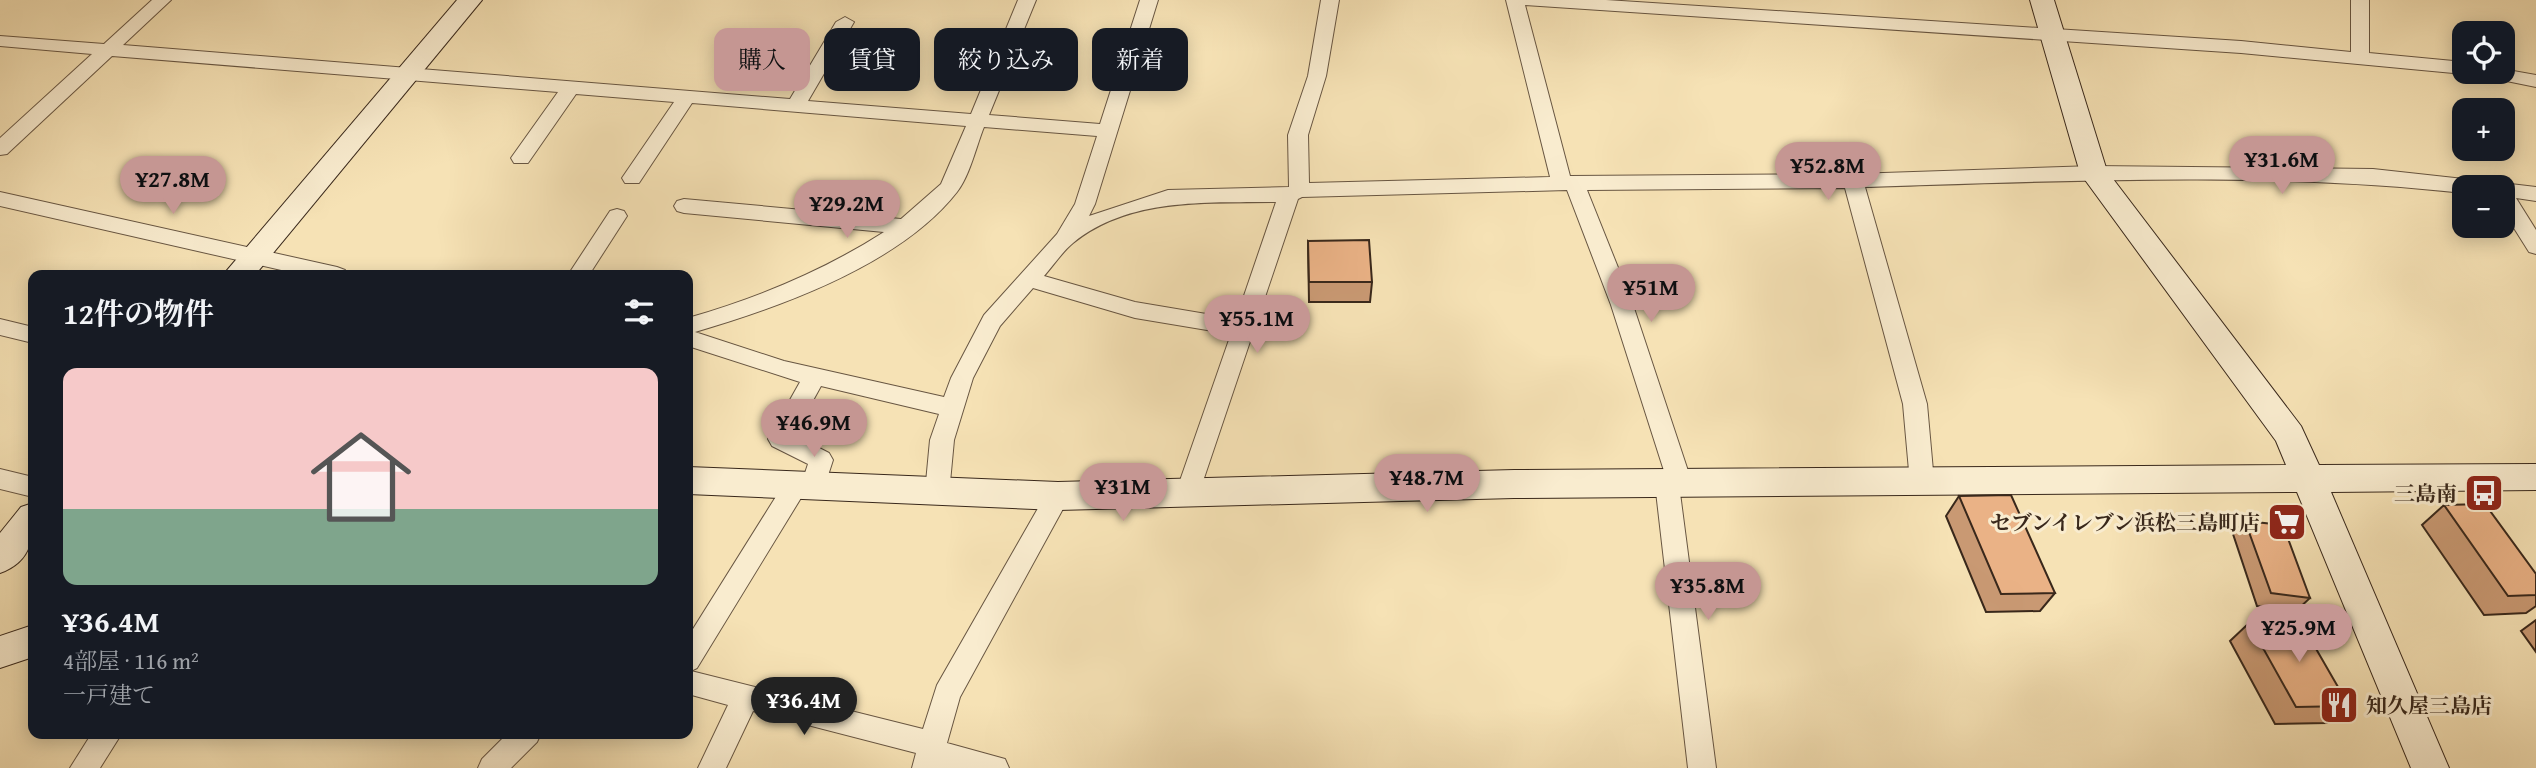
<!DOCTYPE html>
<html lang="ja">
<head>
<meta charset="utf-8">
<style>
  body { margin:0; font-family:"Gentium Book Plus","Noto Serif JP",serif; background:#20242c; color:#f1f3f6; height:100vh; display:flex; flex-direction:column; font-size:26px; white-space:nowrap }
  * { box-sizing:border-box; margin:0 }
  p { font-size:23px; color:#9ea1a6 }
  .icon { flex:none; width:38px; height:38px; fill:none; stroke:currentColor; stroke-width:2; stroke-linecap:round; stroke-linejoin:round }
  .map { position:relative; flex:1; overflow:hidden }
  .side { position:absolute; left:28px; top:270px; width:665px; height:469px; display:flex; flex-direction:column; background:#171b24; border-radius:14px; box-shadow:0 4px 18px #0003 }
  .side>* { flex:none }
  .top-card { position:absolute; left:714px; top:28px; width:665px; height:63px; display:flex; gap:14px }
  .controls { position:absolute; left:2452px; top:21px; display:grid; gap:14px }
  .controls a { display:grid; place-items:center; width:63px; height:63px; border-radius:14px; background:#171b24; box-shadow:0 4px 18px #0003; font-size:35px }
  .price { position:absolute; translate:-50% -60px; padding:0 16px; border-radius:24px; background:#c59692; color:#111; font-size:23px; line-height:46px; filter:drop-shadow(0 2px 4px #0008) }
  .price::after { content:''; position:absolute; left:50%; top:42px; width:21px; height:16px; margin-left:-10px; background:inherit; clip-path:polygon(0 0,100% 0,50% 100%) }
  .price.on { background:#222; color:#fff }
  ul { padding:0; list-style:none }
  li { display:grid; align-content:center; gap:14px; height:371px; padding:0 35px }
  li span { display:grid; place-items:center; height:217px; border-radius:14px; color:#555 }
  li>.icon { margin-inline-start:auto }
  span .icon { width:126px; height:126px; fill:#fffc; stroke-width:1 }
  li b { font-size:30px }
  h2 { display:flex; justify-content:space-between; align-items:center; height:84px; padding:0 35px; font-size:30px }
  .tag { padding:0 24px; border-radius:14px; background:#171b24; box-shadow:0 4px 18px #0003; font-size:24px; line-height:63px }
  .tag.on { background:#c59692; color:#111 }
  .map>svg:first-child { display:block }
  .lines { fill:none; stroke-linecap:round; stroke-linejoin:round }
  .street-casing { stroke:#685642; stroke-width:2 }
  .secondary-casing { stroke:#39281b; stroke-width:2 }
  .street { fill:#f9eccf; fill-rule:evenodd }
  .secondary { fill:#f9eccf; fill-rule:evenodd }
  .wall { fill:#c99973; stroke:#39281b; stroke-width:2 }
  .building { fill:#eab286; stroke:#39281b; stroke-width:2 }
  .labels { text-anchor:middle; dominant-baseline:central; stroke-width:6; stroke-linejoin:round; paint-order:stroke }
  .poi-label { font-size:21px; font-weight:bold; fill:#39281b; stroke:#f9eccf; text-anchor:end }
</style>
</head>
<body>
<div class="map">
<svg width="2536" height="768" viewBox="0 0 2536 768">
  <rect width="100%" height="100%" fill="#f6e2b5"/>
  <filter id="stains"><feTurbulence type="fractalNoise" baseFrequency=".00286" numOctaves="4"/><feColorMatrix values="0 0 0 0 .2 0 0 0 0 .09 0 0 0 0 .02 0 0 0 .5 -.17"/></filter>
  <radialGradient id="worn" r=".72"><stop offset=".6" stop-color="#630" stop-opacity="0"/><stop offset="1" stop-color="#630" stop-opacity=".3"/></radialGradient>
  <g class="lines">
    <g class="street-casing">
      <g id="street">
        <path d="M 152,0 L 171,0 L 123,45 L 790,99 L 836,22 L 845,17 L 854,22 L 808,101 L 971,114 L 1018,0 L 1036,0 L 989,115 L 1100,124 L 1140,0 L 1158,0 L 1095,204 L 1089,216 L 1168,190 L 1289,187 L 1288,135 L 1308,76 L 1321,0 L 1339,0 L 1326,76 L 1308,135 L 1309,183 L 1550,177 L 1506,0 L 1606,0 L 2241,41 L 2351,52 L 2351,0 L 2369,0 L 2369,53 L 2464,62 L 2464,72 L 2470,72 L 2464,74 L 2241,53 L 1525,5 L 1570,176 L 1853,174 L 2094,166 L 2373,169 L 2473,180 L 2480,182 L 2483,187 L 2464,187 L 2464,193 C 2266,171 2064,181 1865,187 L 1927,404 L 1934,482 L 1931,489 L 1922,492 L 1913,489 L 1910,482 L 1903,404 L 1845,188 L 1587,190 L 1633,305 L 1692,483 L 1689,490 L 1680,493 L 1716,768 L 1688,768 L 1655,483 L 1658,476 L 1665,474 L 1611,305 L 1567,190 L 1302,197 L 1298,199 L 1196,502 L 1187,505 L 1178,502 L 1175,495 L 1231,334 L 1135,318 L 1033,288 L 1000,326 L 973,378 L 954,440 L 949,493 L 946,500 L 937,503 L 928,500 L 925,493 L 930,440 L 939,414 L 821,386 L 794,435 L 829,453 L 833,460 L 822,494 L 813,497 L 804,493 L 697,668 L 691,671 L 923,729 L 937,685 L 1049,489 L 1058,486 L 1067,489 L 1070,496 L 960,697 L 947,743 L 1005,759 L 1009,768 L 912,768 L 916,753 L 753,711 L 726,768 L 698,768 L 728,705 L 688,694 L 688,637 L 787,479 L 796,476 L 803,479 L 808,464 L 772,446 L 768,439 L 800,382 L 688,346 L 688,318 C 758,298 823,271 884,232 L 684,213 L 677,211 L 674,206 L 677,201 L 684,199 L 901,219 L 941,184 L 966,126 L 692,103 L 639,183 L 625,183 L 622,178 L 674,102 L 576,94 L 528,163 L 514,163 L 511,158 L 558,92 L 112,56 L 7,154 L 0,155 L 0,138 L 92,54 L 0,46 L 0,36 L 104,44 ZM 984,127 L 1097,136 L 1075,204 L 1057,234 L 984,315 L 951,378 L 944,397 L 784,361 L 695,332 C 781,307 901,264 957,192 C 970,175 976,147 984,127 ZM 1276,202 L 1236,319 L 1135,302 L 1044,276 C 1053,266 1062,252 1073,243 C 1129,197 1208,203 1276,202 Z"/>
        <polygon points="2502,69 2536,75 2536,87 2482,76 2480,72 2502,72"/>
        <polygon points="2502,183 2536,187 2536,201 2516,198 2536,230 2536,254 2529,252 2502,209 2502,187 2494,187"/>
        <polygon points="0,192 337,267 345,270 347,275 303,275 0,206"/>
        <polygon points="617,209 624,211 627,216 589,275 568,275 610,211"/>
        <polygon points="0,319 33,327 33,343 0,335"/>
        <polygon points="0,469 33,477 33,497 0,489"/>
        <polygon points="92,733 122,733 100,768 70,768"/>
        <polygon points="508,733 541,733 537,742 511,768 478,768 482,759"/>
      </g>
    </g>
    <g class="secondary-casing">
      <g id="secondary">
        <polygon points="457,0 482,0 255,275 223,275"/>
        <polygon points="2030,0 2054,0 2107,171 2301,426 2319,465 2536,464 2536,490 2331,492 2449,768 2411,768 2297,492 1514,498 1058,510 688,494 688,467 1058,482 1514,470 2286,465 2276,441 2080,173"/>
        <path d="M 33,503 C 34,534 34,561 0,573 L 0,533 L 21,507 Z"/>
        <polygon points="33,625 33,657 0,668 0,636"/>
      </g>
    </g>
    <use href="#street" class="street"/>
    <use href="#secondary" class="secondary"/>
  </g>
  <g class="wall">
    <polygon points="1308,241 1372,282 1370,302 1309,302"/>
    <polygon points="1959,496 2055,593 2040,611 1986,612 1946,516"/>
    <polygon points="2444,505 2536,574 2536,606 2526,613 2484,615 2422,525"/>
    <polygon points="2245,521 2310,598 2296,611 2257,606 2233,534"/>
    <polygon points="2536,620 2536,652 2521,631"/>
    <polygon points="2249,623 2349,706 2327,723 2275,724 2230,641"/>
  </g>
  <g class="building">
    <polygon points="1369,240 1372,282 1309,282 1308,241"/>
    <polygon points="2011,495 2055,593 2001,594 1959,496"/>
    <polygon points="2485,504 2536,574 2536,595 2508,596 2444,505"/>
    <polygon points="2245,521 2283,525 2310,598 2271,593"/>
    <polygon points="2300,621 2349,706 2296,707 2249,623"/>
  </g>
  <defs>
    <g id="bus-square" transform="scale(2.0125)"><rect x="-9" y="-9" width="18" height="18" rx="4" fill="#8f2418" stroke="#f9eccf"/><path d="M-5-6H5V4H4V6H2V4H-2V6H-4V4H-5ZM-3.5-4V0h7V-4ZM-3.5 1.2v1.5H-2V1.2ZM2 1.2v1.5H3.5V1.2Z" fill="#fff"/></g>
    <g id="supermarket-square" transform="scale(2.0125)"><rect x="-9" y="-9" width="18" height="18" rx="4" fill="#8f2418" stroke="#f9eccf"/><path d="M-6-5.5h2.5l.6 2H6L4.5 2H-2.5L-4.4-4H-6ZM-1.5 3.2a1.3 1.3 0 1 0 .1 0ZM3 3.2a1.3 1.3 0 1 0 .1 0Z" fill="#fff"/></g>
    <g id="restaurant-square" transform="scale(2.0125)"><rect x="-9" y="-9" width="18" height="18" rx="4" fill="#8f2418" stroke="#f9eccf"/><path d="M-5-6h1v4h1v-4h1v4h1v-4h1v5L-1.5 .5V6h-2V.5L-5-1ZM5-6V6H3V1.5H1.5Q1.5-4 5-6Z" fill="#fff"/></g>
  </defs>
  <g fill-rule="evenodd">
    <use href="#bus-square" x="2484" y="493"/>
    <use href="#supermarket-square" x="2287" y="522"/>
    <use href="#restaurant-square" x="2339" y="705"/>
  </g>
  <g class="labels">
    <g class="poi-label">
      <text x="2457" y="493">三島南</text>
      <text x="2260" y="522">セブンイレブン浜松三島町店</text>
      <text x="2366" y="705" text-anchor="start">知久屋三島店</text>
    </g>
  </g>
  <rect width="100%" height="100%" filter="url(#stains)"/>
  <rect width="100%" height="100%" fill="url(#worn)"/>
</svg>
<div class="controls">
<a><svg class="icon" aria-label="locate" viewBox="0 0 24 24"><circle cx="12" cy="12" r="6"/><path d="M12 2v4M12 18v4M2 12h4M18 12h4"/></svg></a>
<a>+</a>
<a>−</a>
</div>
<b class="price" style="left:2282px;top:196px">¥31.6M</b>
<b class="price" style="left:1828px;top:202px">¥52.8M</b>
<b class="price" style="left:173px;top:216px">¥27.8M</b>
<b class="price" style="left:847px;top:240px">¥29.2M</b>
<b class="price" style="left:1651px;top:324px">¥51M</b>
<b class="price" style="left:1257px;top:355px">¥55.1M</b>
<b class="price" style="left:814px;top:459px">¥46.9M</b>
<b class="price" style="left:1427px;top:514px">¥48.7M</b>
<b class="price" style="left:1123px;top:523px">¥31M</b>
<b class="price" style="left:1708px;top:622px">¥35.8M</b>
<b class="price" style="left:2299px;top:664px">¥25.9M</b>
<b class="price on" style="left:804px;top:737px">¥36.4M</b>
<div class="top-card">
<a class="tag on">購入</a>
<a class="tag">賃貸</a>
<a class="tag">絞り込み</a>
<a class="tag">新着</a>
</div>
<section class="side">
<h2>12件の物件<svg class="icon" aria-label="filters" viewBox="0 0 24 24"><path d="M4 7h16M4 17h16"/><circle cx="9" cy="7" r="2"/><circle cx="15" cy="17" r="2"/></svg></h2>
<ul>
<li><span style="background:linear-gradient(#f6c9c9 65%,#7fa58c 0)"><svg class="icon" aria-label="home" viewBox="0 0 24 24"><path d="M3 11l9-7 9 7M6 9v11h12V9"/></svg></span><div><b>¥36.4M</b><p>4部屋 · 116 m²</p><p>一戸建て</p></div></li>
</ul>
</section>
</div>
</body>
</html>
